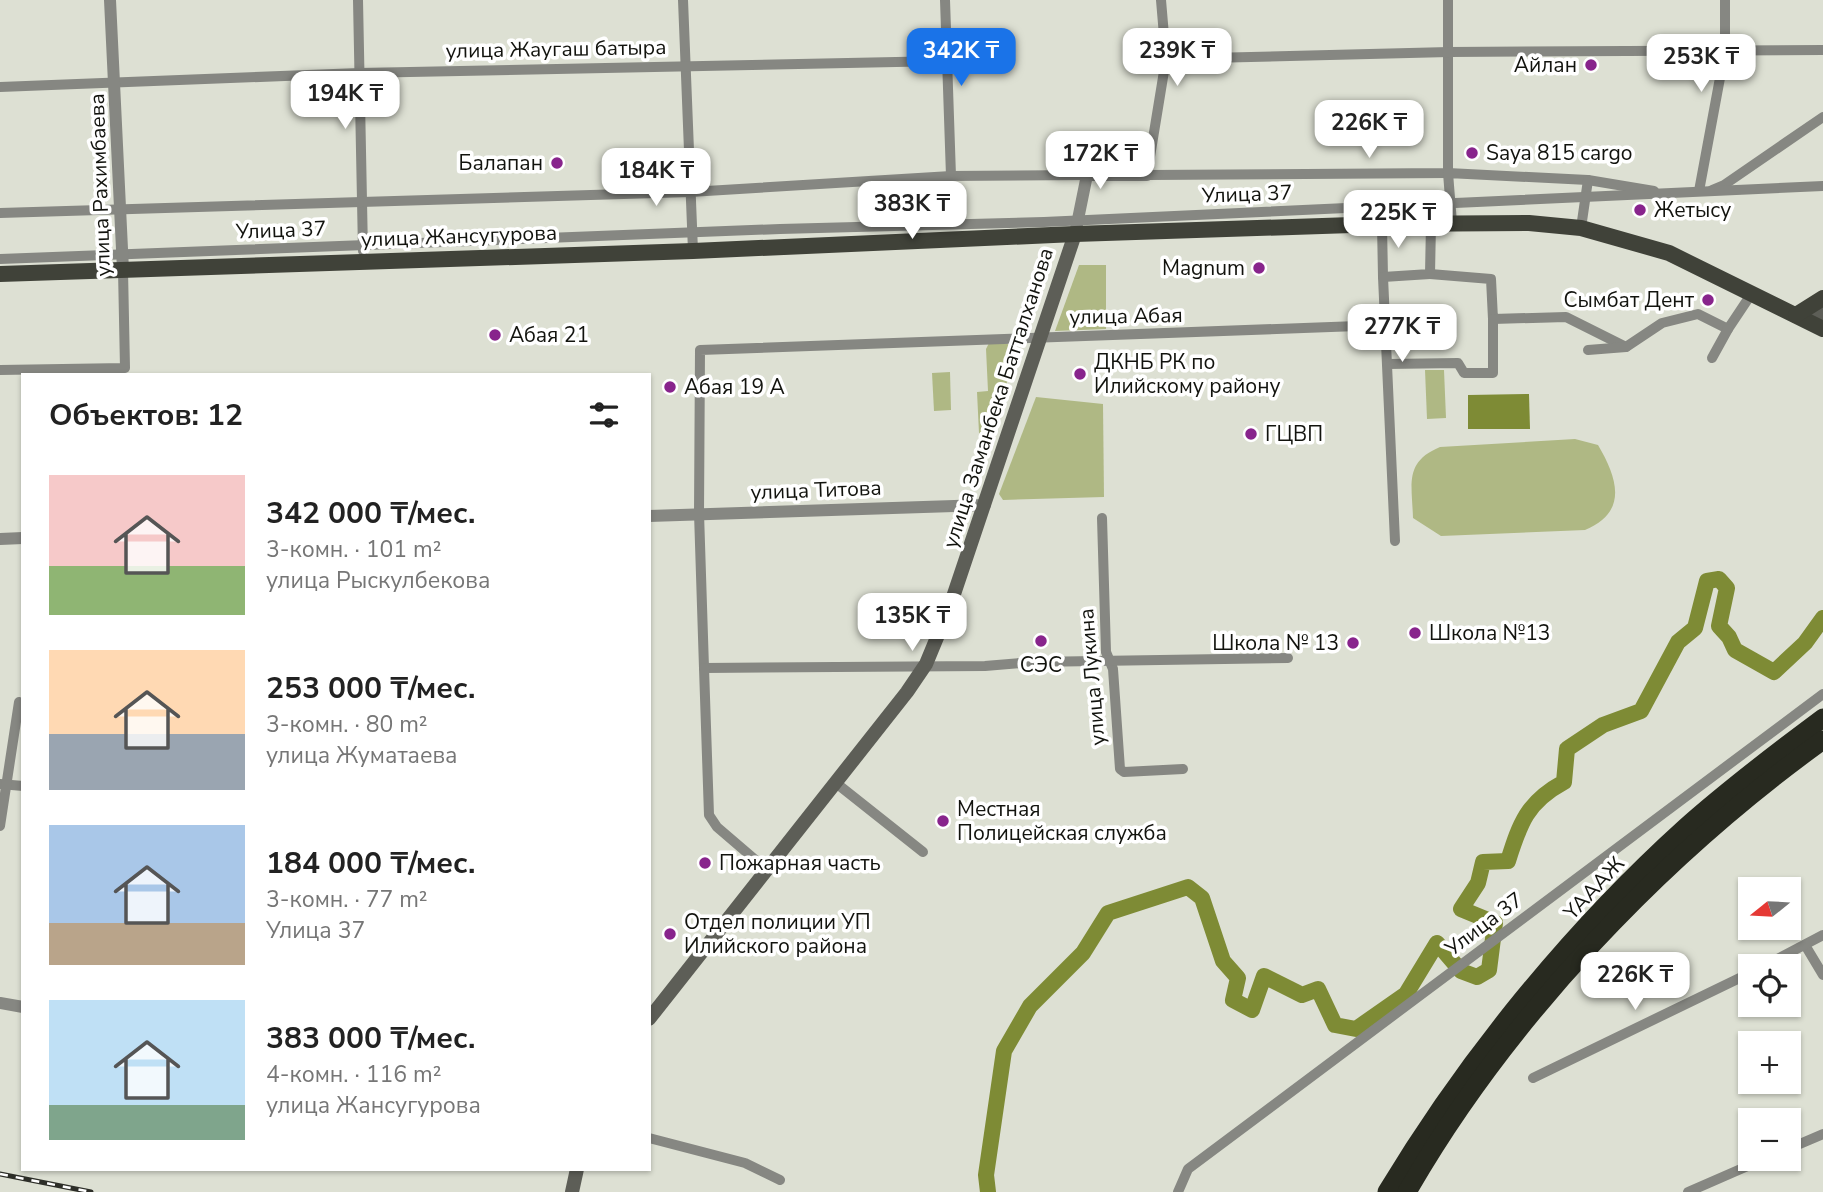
<!DOCTYPE html>
<html lang="ru">
<head>
<meta charset="utf-8">
<style>
  body { margin:0; font-family:"Nunito Sans",sans-serif; background:#f2f2f2; color:#222; height:100vh; display:flex; flex-direction:column; font-size:26px; white-space:nowrap }
  * { box-sizing:border-box; margin:0 }
  p { font-size:23px; color:#767676 }
  .icon { flex:none; width:38px; height:38px; fill:none; stroke:currentColor; stroke-width:2; stroke-linecap:round; stroke-linejoin:round }
  .map { position:relative; flex:1; overflow:hidden }
  .side { position:absolute; left:21px; top:373px; width:630px; height:798px; display:flex; flex-direction:column; background:#fff; border-radius:0px; box-shadow:0 2px 5px #0004 }
  .side>* { flex:none }
  .needle { width:46px; rotate:252deg }
  .fabs { position:absolute; left:1738px; top:877px; display:grid; gap:14px }
  .fabs a { display:grid; place-items:center; width:63px; height:63px; border-radius:0px; background:#fff; box-shadow:0 2px 5px #0004; font-size:35px }
  .price { position:absolute; translate:-50% -60px; padding:0 16px; border-radius:14px; background:#fff; color:#222; font-size:23px; line-height:46px; filter:drop-shadow(0 2px 4px #0008) }
  .price::after { content:''; position:absolute; left:50%; top:42px; width:21px; height:16px; margin-left:-10px; background:inherit; clip-path:polygon(0 0,100% 0,50% 100%) }
  .price.current { background:#1a73e8; color:#fff }
  ul { padding:0; list-style:none }
  li { display:flex; align-items:center; gap:21px; height:175px; padding:0 28px }
  li span { display:grid; place-items:center; flex:none; width:196px; height:140px; border-radius:0px; color:#555 }
  li>.icon { margin-inline-start:auto }
  span .icon { width:84px; height:84px; fill:#fffc; stroke-width:1 }
  li b { font-size:30px }
  h2 { display:flex; justify-content:space-between; align-items:center; height:84px; padding:0 28px; font-size:30px }
  .map>svg:first-child { display:block }
  .green { fill:#afb884 }
  .water { fill:#7e8b35 }
  .lines { fill:none; stroke-linecap:round; stroke-linejoin:round }
  .river { stroke:#7e8b35; stroke-width:16 }
  .minor { stroke:#868782; stroke-width:10 }
  .tertiary { stroke:#868782; stroke-width:12 }
  .secondary { stroke:#5d5e57; stroke-width:14 }
  .primary { stroke:#404239; stroke-width:16 }
  .motorway { stroke:#282a20; stroke-width:19 }
  .rail-casing { stroke:#2d2e28; stroke-width:5 }
  .rail { stroke:#fff; stroke-width:2.5; stroke-dasharray:8; stroke-linecap:butt }
  .poi-dot { fill:#88248c; stroke:#fff; stroke-width:2.5 }
  .labels { text-anchor:middle; dominant-baseline:central; stroke-width:7; stroke-linejoin:round; paint-order:stroke }
  .street-label { font-size:21px; fill:#12130e; stroke:#fff }
  .poi-label { font-size:21px; fill:#12130e; stroke:#fff; text-anchor:start }
</style>
</head>
<body>
<div class="map">
<svg width="1823" height="1192" viewBox="0 0 1823 1192">
  <rect width="100%" height="100%" fill="#dde0d3"/>
  <g class="green">
    <polygon points="1079,265 1106,265 1106,329 1055,331"/>
    <polygon points="989,343 1009,344 1017,349 990,439 983,439 979,433 977,392 988,391 986,349"/>
    <polygon points="1425,370 1444,370 1446,418 1427,419"/>
    <polygon points="950,372 951,410 934,411 932,373"/>
    <polygon points="1036,397 1103,404 1104,497 1003,500 999,494"/>
    <path d="M 1575,439 L 1598,445 C 1618,479 1628,512 1585,530 L 1441,536 L 1413,518 C 1412,484 1404,462 1440,447 Z"/>
  </g>
  <polygon class="water" points="1529,394 1530,429 1468,429 1468,395"/>
  <g class="lines">
    <path class="river" d="M 988,1192 L 986,1175 L 1004,1051 L 1030,1006 L 1083,953 L 1108,913 L 1188,887 L 1202,898 L 1223,961 L 1238,978 L 1233,1000 L 1252,1010 L 1264,976 L 1302,995 L 1318,989 L 1335,1025 L 1356,1029 L 1406,994 L 1437,943 L 1461,971 L 1477,977 L 1489,970 L 1495,923 L 1461,909 L 1478,883 L 1483,862 L 1508,861 C 1520,823 1527,802 1564,782 L 1567,749 L 1603,725 L 1641,711 L 1678,642 L 1695,628 L 1707,581 L 1719,579 L 1727,588 L 1719,626 L 1729,637 L 1735,650 L 1774,672 L 1805,643 L 1823,618"/>
    <g class="minor">
      <polyline points="358,0 363,251"/>
      <polyline points="683,0 693,251"/>
      <polyline points="945,0 951,176"/>
      <polyline points="1161,0 1166,59 1147,175 1448,173 1448,0"/>
      <polyline points="1166,59 1449,52 1823,50"/>
      <polyline points="0,87 360,73 945,61"/>
      <polyline points="1712,190 1724,185 1823,117"/>
      <polyline points="1699,191 1725,51 1725,0"/>
      <polyline points="0,213 690,192 951,176 1087,175"/>
      <polyline points="1452,223 1448,173 1588,180 1654,191"/>
      <polyline points="1382,224 1383,277"/>
      <polyline points="1581,228 1588,180"/>
      <polyline points="0,259 780,229 1044,222 1823,186"/>
      <polyline points="1430,274 1491,279 1493,319 1566,317 1626,347"/>
      <polyline points="1588,350 1626,347 1662,323 1698,314 1728,329 1752,293"/>
      <polyline points="1712,358 1728,329"/>
      <polyline points="1387,364 1458,363 1464,373 1493,373 1493,319"/>
      <polyline points="0,370 125,368 123,270"/>
      <polyline points="1102,518 1106,652 1113,669 1120,769 1124,772 1183,769"/>
      <polyline points="1395,541 1383,277 1430,274 1431,224"/>
      <polyline points="1288,658 1032,662 985,666 704,668 699,513 700,350 1385,325"/>
      <polyline points="704,668 709,815 717,827 766,869"/>
      <polyline points="836,783 923,852"/>
      <polyline points="0,784 23,786"/>
      <polyline points="0,826 19,702"/>
      <polyline points="1805,945 1823,975"/>
      <polyline points="1764,966 1823,935"/>
      <polyline points="1533,1078 1750,973"/>
      <polyline points="649,1138 745,1163 780,1180"/>
      <polyline points="1788,1149 1823,1134"/>
      <polyline points="1178,1192 1188,1169 1823,694"/>
      <polyline points="1688,1192 1766,1158"/>
    </g>
    <g class="tertiary">
      <polyline points="110,0 123,270"/>
      <polyline points="1075,234 1087,175 1147,175"/>
      <polyline points="649,516 985,505"/>
      <polyline points="0,539 23,538"/>
      <polyline points="0,1003 23,1007"/>
    </g>
    <g class="secondary">
      <polyline points="1814,324 1823,306"/>
      <polyline points="649,1019 907,692 926,664 950,606 1075,234"/>
      <polyline points="572,1192 577,1169"/>
    </g>
    <g class="primary">
      <polyline points="0,274 693,251 1075,234 1382,224 1529,223 1581,228 1669,253 1823,329"/>
      <polyline points="1796,315 1823,298"/>
    </g>
    <g class="motorway">
      <path d="M 1387,1192 C 1467,1059 1571,931 1686,827 C 1730,788 1776,753 1823,718"/>
      <path d="M 1407,1192 C 1507,1018 1661,857 1823,740"/>
    </g>
    <g class="rail-casing">
      <polyline id="rail" points="0,1174 91,1192"/>
    </g>
    <use href="#rail" class="rail"/>
  </g>
  <g class="poi-dot">
    <circle cx="1591" cy="65" r="7"/>
    <circle cx="1472" cy="153" r="7"/>
    <circle cx="557" cy="163" r="7"/>
    <circle cx="1640" cy="210" r="7"/>
    <circle cx="1259" cy="268" r="7"/>
    <circle cx="1708" cy="300" r="7"/>
    <circle cx="495" cy="335" r="7"/>
    <circle cx="1080" cy="374" r="7"/>
    <circle cx="670" cy="387" r="7"/>
    <circle cx="1251" cy="434" r="7"/>
    <circle cx="1415" cy="633" r="7"/>
    <circle cx="1041" cy="641" r="7"/>
    <circle cx="1353" cy="643" r="7"/>
    <circle cx="943" cy="821" r="7"/>
    <circle cx="705" cy="863" r="7"/>
    <circle cx="670" cy="934" r="7"/>
  </g>
  <g class="labels">
    <g class="street-label">
      <text transform="translate(556 49) rotate(-1)">улица Жаугаш батыра</text>
      <text transform="translate(100 185) rotate(-92)">улица Рахимбаева</text>
      <text transform="translate(1247 194) rotate(-2)">Улица 37</text>
      <text transform="translate(281 230) rotate(-2)">Улица 37</text>
      <text transform="translate(459 236) rotate(-2)">улица Жансугурова</text>
      <text transform="translate(1126 316) rotate(-1)">улица Абая</text>
      <text transform="translate(998 398) rotate(-72)">улица Заманбека Батталханова</text>
      <text transform="translate(816 490) rotate(-2)">улица Титова</text>
      <text transform="translate(1092 677) rotate(-95)">улица Лукина</text>
      <text transform="translate(1594 888) rotate(-47)">ҮАААЖ</text>
      <text transform="translate(1484 924) rotate(-37)">Улица 37</text>
    </g>
    <g class="poi-label">
      <text x="1577" y="65" text-anchor="end">Айлан</text>
      <text x="1486" y="153">Saya 815 cargo</text>
      <text x="543" y="163" text-anchor="end">Балапан</text>
      <text x="1654" y="210">Жетысу</text>
      <text x="1245" y="268" text-anchor="end">Magnum</text>
      <text x="1694" y="300" text-anchor="end">Сымбат Дент</text>
      <text x="509" y="335">Абая 21</text>
      <text x="1094" y="362">ДКНБ РК по<tspan x="1094" dy="24">Илийскому району</tspan></text>
      <text x="684" y="387">Абая 19 А</text>
      <text x="1265" y="434">ГЦВП</text>
      <text x="1429" y="633">Школа №13</text>
      <text x="1339" y="643" text-anchor="end">Школа № 13</text>
      <text x="1041" y="665" text-anchor="middle">СЭС</text>
      <text x="957" y="809">Местная<tspan x="957" dy="24">Полицейская служба</tspan></text>
      <text x="719" y="863">Пожарная часть</text>
      <text x="684" y="922">Отдел полиции УП<tspan x="684" dy="24">Илийского района</tspan></text>
    </g>
  </g>
</svg>
<div class="fabs">
<a><svg class="needle" viewBox="-14 -14 28 28"><path d="M0-13l5 13h-10z" fill="#e53935"/><path d="M0 13l5-13h-10z" fill="#767676"/></svg></a>
<a><svg class="icon" aria-label="locate" viewBox="0 0 24 24"><circle cx="12" cy="12" r="6"/><path d="M12 2v4M12 18v4M2 12h4M18 12h4"/></svg></a>
<a>+</a>
<a>−</a>
</div>
<b class="price current" style="left:961px;top:88px">342K ₸</b>
<b class="price" style="left:1177px;top:88px">239K ₸</b>
<b class="price" style="left:1701px;top:94px">253K ₸</b>
<b class="price" style="left:345px;top:131px">194K ₸</b>
<b class="price" style="left:1369px;top:160px">226K ₸</b>
<b class="price" style="left:1100px;top:191px">172K ₸</b>
<b class="price" style="left:656px;top:208px">184K ₸</b>
<b class="price" style="left:912px;top:241px">383K ₸</b>
<b class="price" style="left:1398px;top:250px">225K ₸</b>
<b class="price" style="left:1402px;top:364px">277K ₸</b>
<b class="price" style="left:912px;top:653px">135K ₸</b>
<b class="price" style="left:1635px;top:1012px">226K ₸</b>
<section class="side">
<h2>Объектов: 12<svg class="icon" aria-label="filters" viewBox="0 0 24 24"><path d="M4 7h16M4 17h16"/><circle cx="9" cy="7" r="2"/><circle cx="15" cy="17" r="2"/></svg></h2>
<ul>
<li><span style="background:linear-gradient(#f6c9c9 65%,#8fb573 0)"><svg class="icon" aria-label="home" viewBox="0 0 24 24"><path d="M3 11l9-7 9 7M6 9v11h12V9"/></svg></span><div><b>342 000 ₸/мес.</b><p>3-комн. · 101 m²</p><p>улица Рыскулбекова</p></div></li>
<li><span style="background:linear-gradient(#ffd9b3 60%,#9aa5b1 0)"><svg class="icon" aria-label="home" viewBox="0 0 24 24"><path d="M3 11l9-7 9 7M6 9v11h12V9"/></svg></span><div><b>253 000 ₸/мес.</b><p>3-комн. · 80 m²</p><p>улица Жуматаева</p></div></li>
<li><span style="background:linear-gradient(#a9c7e8 70%,#b9a48a 0)"><svg class="icon" aria-label="home" viewBox="0 0 24 24"><path d="M3 11l9-7 9 7M6 9v11h12V9"/></svg></span><div><b>184 000 ₸/мес.</b><p>3-комн. · 77 m²</p><p>Улица 37</p></div></li>
<li><span style="background:linear-gradient(#bfe0f5 75%,#7fa58c 0)"><svg class="icon" aria-label="home" viewBox="0 0 24 24"><path d="M3 11l9-7 9 7M6 9v11h12V9"/></svg></span><div><b>383 000 ₸/мес.</b><p>4-комн. · 116 m²</p><p>улица Жансугурова</p></div></li>
</ul>
</section>
</div>
</body>
</html>
